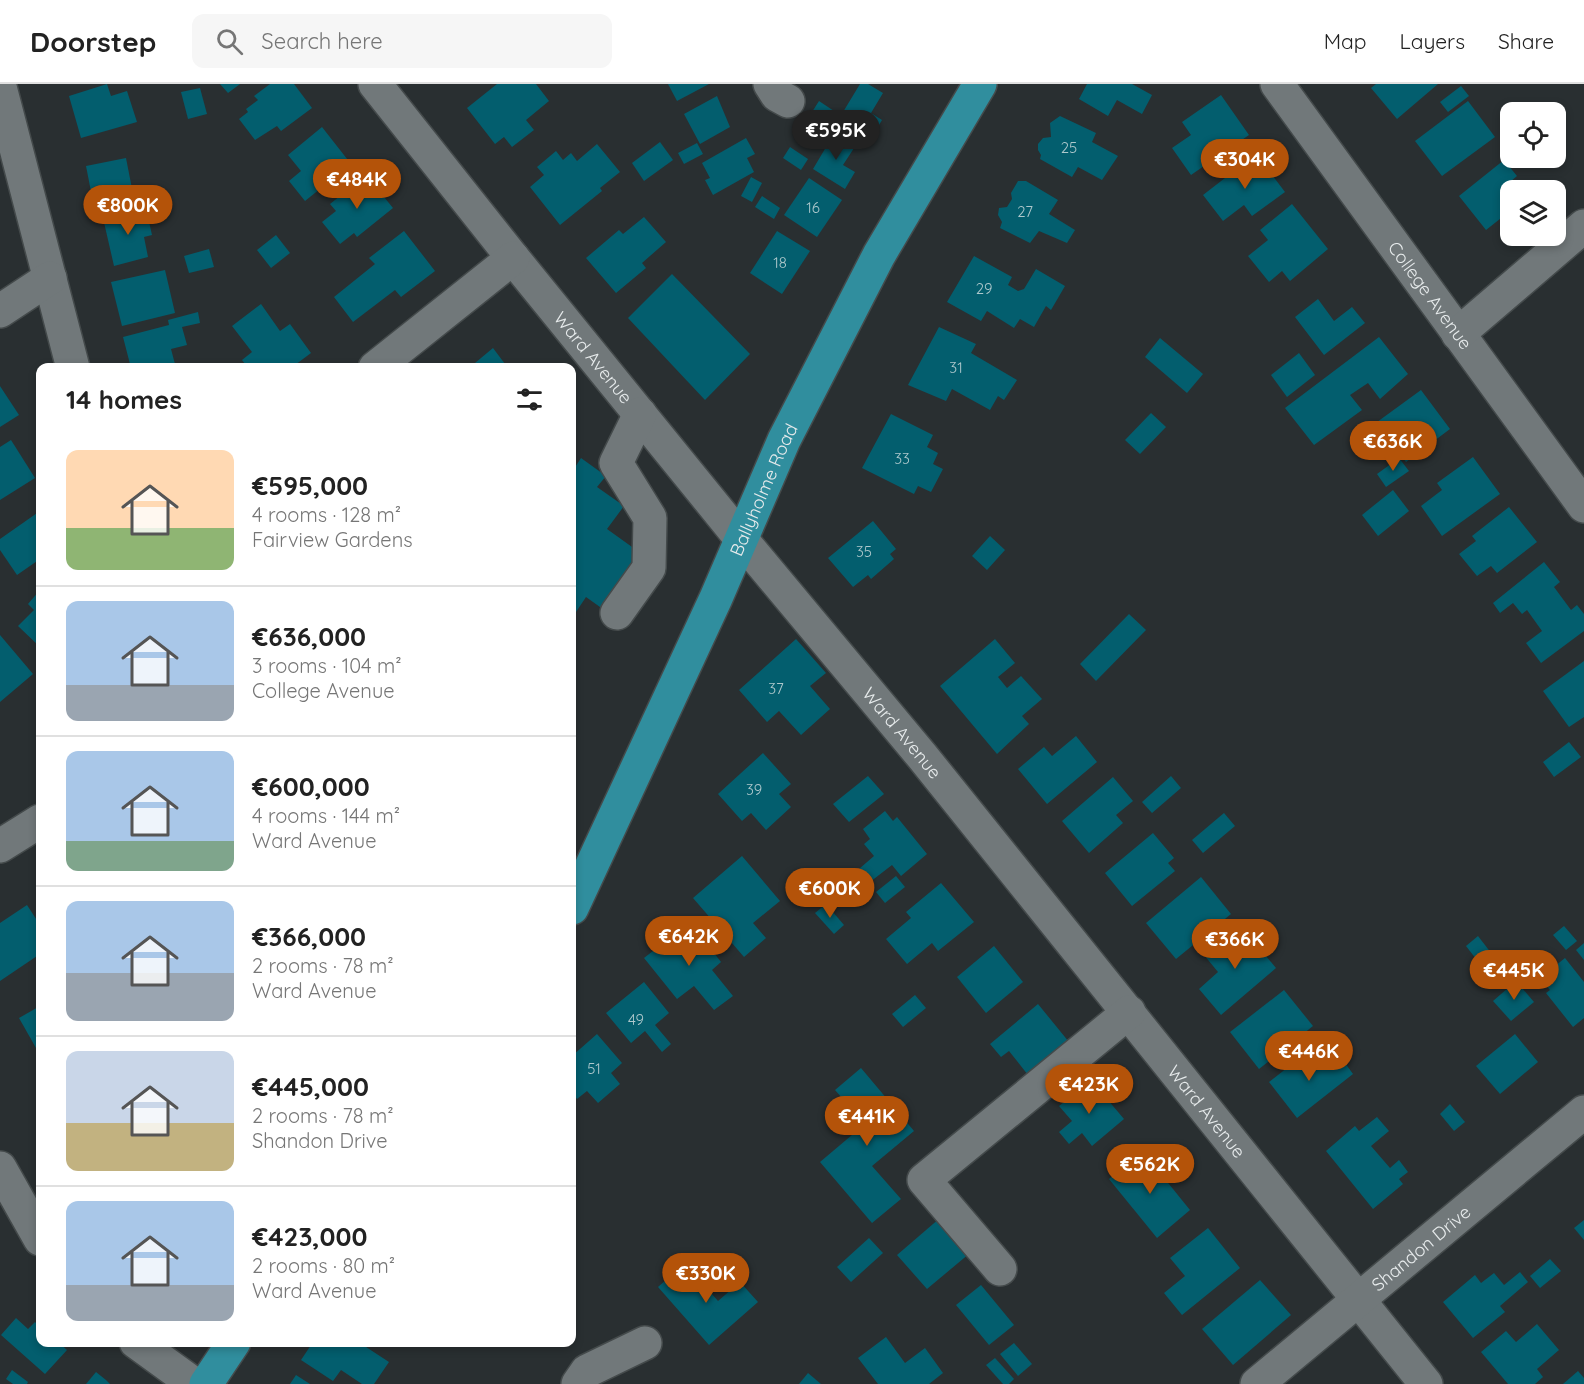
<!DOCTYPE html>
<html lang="en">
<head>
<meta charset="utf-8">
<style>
  body { margin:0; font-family:Quicksand,sans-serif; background:#f6f6f6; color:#222; height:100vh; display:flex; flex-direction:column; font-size:22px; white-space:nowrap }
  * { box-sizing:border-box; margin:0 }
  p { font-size:20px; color:#767676 }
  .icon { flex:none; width:33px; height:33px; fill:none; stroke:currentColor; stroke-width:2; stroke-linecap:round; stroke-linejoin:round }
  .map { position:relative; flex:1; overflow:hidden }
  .drawer { position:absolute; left:36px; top:279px; width:540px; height:984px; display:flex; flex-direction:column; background:#fff; border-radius:12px; box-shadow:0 3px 9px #0003 }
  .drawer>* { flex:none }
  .buttons { position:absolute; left:1500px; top:18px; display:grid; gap:12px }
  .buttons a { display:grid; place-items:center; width:66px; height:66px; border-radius:12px; background:#fff; box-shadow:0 3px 9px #0003; font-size:30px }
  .price { position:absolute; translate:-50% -51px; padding:0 14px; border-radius:21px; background:#b45309; color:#fff; font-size:20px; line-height:39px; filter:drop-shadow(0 2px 3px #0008) }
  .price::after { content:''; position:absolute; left:50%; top:36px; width:18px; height:14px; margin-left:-9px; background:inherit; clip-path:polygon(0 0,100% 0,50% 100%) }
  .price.selected { background:#222; color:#fff }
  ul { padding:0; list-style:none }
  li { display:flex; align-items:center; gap:18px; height:150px; padding:0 30px }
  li+li { border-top:2px solid #e0e0e0 }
  li span { display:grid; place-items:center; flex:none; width:168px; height:120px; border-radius:12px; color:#555 }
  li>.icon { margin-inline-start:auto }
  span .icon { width:72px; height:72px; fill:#fffc; stroke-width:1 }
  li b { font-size:26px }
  h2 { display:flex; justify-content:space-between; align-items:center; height:72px; padding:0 30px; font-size:26px }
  header { display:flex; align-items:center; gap:36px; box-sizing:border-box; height:84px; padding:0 30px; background:#fff; border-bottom:2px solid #e0e0e0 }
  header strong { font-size:28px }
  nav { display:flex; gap:33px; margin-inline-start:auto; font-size:21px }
  .search { width:420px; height:54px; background:#f6f6f6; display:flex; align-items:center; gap:15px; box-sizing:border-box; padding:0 21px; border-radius:12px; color:#767676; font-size:22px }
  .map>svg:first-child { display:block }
  .building { fill:#035e6e }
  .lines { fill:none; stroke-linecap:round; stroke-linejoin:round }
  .minor-casing { stroke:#444a4b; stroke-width:36 }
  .major-casing { stroke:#444a4b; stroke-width:36 }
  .minor { stroke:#71787a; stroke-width:33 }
  .major { stroke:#308e9e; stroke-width:33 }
  .labels { text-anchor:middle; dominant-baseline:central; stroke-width:6; stroke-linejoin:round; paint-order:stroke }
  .number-label { font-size:15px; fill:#aec8cc }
  .street-label { font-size:18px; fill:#e7ebec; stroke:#1f2527 }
</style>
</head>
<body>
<header>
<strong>Doorstep</strong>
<div class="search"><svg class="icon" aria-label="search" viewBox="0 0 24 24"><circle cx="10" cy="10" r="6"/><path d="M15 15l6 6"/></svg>Search here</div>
<nav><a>Map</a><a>Layers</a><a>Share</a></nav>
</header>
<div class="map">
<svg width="1584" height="1300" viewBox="0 0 1584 1300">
  <rect width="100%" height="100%" fill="#292f31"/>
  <g class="building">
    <polygon points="107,0 111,12 127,7 137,38 81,54 69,12"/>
    <polygon points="220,0 240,0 228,9"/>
    <polygon points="270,0 294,0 312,24 281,47 277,42 255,56 239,35 248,28 246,25 258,16 254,12"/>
    <polygon points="497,0 536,0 549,17 526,36 534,46 512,63 504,53 495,60 467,24"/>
    <polygon points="668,0 709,0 677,17"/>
    <polygon points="860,0 868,0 883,9 871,29 882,36 872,53 840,33"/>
    <polygon points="1087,0 1132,0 1152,11 1142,30 1117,16 1108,32 1079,15"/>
    <polygon points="1376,0 1438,0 1397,35 1371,4"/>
    <polygon points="1461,2 1469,12 1448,28 1440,18"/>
    <polygon points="200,4 207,30 188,35 181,8"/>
    <polygon points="1221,11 1249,51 1191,91 1172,64 1191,51 1182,38"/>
    <polygon points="717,12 730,43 700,60 684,30"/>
    <polygon points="819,17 837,29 830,40 812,28"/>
    <polygon points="1468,17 1495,53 1442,92 1415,57"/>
    <polygon points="1060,32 1096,49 1092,58 1118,72 1102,96 1078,83 1072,93 1040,75 1041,71 1038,66 1038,60 1043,54 1051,53 1050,39"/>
    <polygon points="322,43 351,80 305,117 289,97 301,87 288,71"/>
    <polygon points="835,48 856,61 843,81 855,88 845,105 813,85"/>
    <polygon points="746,54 755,70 747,74 754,88 713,111 705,96 710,94 702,79"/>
    <polygon points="660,58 673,76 644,97 632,79"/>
    <polygon points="697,59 703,70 684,80 678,69"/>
    <polygon points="597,60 620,88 600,104 602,107 560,141 530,103 544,91 537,83 556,67 563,76 571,69 577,77"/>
    <polygon points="790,63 808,75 801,86 783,74"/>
    <polygon points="1256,70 1285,108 1252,132 1244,121 1223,137 1203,111"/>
    <polygon points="126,74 135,120 95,128 86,82"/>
    <polygon points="1504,76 1517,92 1504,103 1510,111 1510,127 1486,146 1459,112"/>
    <polygon points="366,91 393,124 357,153 354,149 340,160 322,138 336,127 330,120"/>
    <polygon points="751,93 762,99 752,118 741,112"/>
    <polygon points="809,94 842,116 817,153 784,131"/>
    <polygon points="1018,97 1026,97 1058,116 1049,130 1075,146 1067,159 1039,147 1030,159 1000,144 1002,138 998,131 999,124 1007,123 1012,115 1011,109"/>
    <polygon points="762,112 780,124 774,135 755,123"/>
    <polygon points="1292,120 1328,165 1290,197 1282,187 1269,198 1248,172 1268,156 1260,146"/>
    <polygon points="146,124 152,151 144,153 148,173 114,182 103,134"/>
    <polygon points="644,133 666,158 642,179 646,184 616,209 586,174 619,146 623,150"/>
    <polygon points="404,147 435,187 401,213 395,206 353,238 334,213 375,180 369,174"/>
    <polygon points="777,147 810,167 782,210 750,189"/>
    <polygon points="276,151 290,169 271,184 257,166"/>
    <polygon points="209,165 214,183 189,189 184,172"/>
    <polygon points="974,172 1012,193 1008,201 1018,207 1024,205 1036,185 1065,202 1051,226 1046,222 1034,243 1020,235 1014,244 987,227 981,237 947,218"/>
    <polygon points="165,186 175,229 122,242 111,198"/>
    <polygon points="672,190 750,270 705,316 628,234"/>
    <polygon points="1318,215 1334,237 1352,223 1365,239 1324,271 1295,233"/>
    <polygon points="261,220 280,247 290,240 311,269 291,284 248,284 242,276 252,268 232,242"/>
    <polygon points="198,228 200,239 182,243 187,261 171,265 176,284 131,284 123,253 169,241 168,236"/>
    <polygon points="939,243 976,260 971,269 1017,296 1004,316 998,312 990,326 952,305 946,317 908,301"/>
    <polygon points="1379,253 1408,290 1380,315 1368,299 1350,311 1362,326 1314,361 1285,324"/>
    <polygon points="1160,254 1203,290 1187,309 1145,273"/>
    <polygon points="493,264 508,284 469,284"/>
    <polygon points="1299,269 1315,291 1287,313 1271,291"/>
    <polygon points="0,302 19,331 0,343"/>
    <polygon points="1421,306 1450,345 1406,378 1390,357 1376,368 1362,349"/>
    <polygon points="1151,329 1166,343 1140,370 1125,356"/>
    <polygon points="891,330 933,351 927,363 938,369 933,380 943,385 931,408 918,402 914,410 862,384"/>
    <polygon points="11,356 35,394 0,416 0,363"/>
    <polygon points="1473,373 1500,410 1442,452 1421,422 1442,406 1437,399"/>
    <polygon points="581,374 606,392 597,403 624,422 607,445 646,473 607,528 586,513 572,534 572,388"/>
    <polygon points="1399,374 1409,387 1386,403 1377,390"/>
    <polygon points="1393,406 1409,427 1378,452 1362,431"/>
    <polygon points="1509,423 1537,458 1497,489 1491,482 1477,492 1459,470 1476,457 1472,452"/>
    <polygon points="40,427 40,475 17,491 0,466 0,455"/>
    <polygon points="873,437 896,465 890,470 894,475 871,495 868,491 853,503 828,474"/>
    <polygon points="990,452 1005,466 987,486 972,472"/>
    <polygon points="1544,478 1560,498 1554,503 1571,526 1577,521 1584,530 1584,547 1541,579 1526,559 1542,547 1527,526 1522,530 1513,519 1500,529 1493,519"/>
    <polygon points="40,506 40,563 18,542 34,526 28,520"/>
    <polygon points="1129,530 1146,546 1096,597 1080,580"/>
    <polygon points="0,551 33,590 0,618"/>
    <polygon points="796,555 826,589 810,602 830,625 801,651 779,627 767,638 739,606"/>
    <polygon points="995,555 1015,579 998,593 1007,604 1021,592 1042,615 1022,632 1029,640 997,670 940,602"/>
    <polygon points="1584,577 1584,633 1569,643 1543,607"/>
    <polygon points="1076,652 1097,678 1047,720 1018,685 1044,663 1052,672"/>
    <polygon points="1569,658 1581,673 1554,693 1543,678"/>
    <polygon points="763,669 791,700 779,710 791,723 766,746 751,729 742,737 718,710"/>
    <polygon points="868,692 884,710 849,738 833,720"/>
    <polygon points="1171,692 1181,704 1152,729 1142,718"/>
    <polygon points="1113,693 1133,717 1116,731 1123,739 1089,769 1062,737"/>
    <polygon points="885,727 893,737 897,733 927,770 901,792 892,781 870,798 859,785 874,772 864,760 870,755 863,745"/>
    <polygon points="1224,729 1235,742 1203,769 1192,756"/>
    <polygon points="1153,749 1174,774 1168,779 1175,787 1132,822 1105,789"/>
    <polygon points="742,772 780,817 753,839 766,854 744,873 693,814"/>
    <polygon points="896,792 905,803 885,819 876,808"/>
    <polygon points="1201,793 1231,830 1176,875 1146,839"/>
    <polygon points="941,799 974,838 938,867 932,859 907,880 886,855 911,834 906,828"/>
    <polygon points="826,820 844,841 834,850 815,829"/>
    <polygon points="27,821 40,841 40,870 0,897 0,839"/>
    <polygon points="690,838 721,878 712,886 733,912 714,926 694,902 677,915 644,874"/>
    <polygon points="1240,841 1276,884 1221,931 1199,905 1218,888 1204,871"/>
    <polygon points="1564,842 1577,857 1566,866 1553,851"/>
    <polygon points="1478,852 1495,874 1483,884 1466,862"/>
    <polygon points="1584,859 1584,876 1576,866"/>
    <polygon points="994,862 1023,898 986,929 957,893"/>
    <polygon points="1565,874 1584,898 1584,934 1573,943 1546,909 1550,906 1540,894"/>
    <polygon points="1516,897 1534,918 1511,937 1493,917"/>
    <polygon points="644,898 669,929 655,941 671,960 662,968 645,947 631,959 606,929"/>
    <polygon points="1284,906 1313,942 1259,985 1230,948"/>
    <polygon points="915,911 926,924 903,943 892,930"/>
    <polygon points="1038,920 1069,958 1028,991 1009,967 1001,973 990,960"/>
    <polygon points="40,922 40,971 19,934"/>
    <polygon points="597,950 622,979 611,989 620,1000 598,1019 587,1007 577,1015 572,1008 572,972"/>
    <polygon points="1515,950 1538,978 1500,1010 1476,982"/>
    <polygon points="1310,966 1324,984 1340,972 1353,990 1297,1034 1269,998"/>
    <polygon points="861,984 914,1047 872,1082 901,1115 872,1139 820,1078 865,1040 835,1006"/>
    <polygon points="1091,996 1124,1035 1092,1062 1082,1049 1069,1060 1059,1048 1072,1037 1059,1022"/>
    <polygon points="1450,1020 1465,1038 1454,1047 1440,1030"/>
    <polygon points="1377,1033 1389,1047 1371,1062 1390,1084 1399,1076 1408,1088 1399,1095 1403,1100 1373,1125 1326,1067 1355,1042 1359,1047"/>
    <polygon points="1143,1068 1190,1126 1157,1154 1109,1095"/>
    <polygon points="940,1134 976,1164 927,1205 897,1171"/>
    <polygon points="1584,1136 1584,1156 1574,1144"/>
    <polygon points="1208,1144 1240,1184 1182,1231 1164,1209 1185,1192 1170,1174"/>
    <polygon points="869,1154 883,1169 851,1198 837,1183"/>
    <polygon points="1550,1175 1561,1187 1540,1204 1530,1192"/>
    <polygon points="685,1179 718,1217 740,1198 758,1218 709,1261 658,1203"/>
    <polygon points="1520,1188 1528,1198 1500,1222 1505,1228 1473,1254 1443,1218 1475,1191 1481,1199 1494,1189 1504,1201"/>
    <polygon points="1260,1196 1291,1231 1233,1281 1202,1245"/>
    <polygon points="981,1201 1014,1241 989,1261 956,1221"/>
    <polygon points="16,1234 28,1245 35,1238 40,1243 40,1258 58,1258 67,1266 45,1290 1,1251"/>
    <polygon points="1537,1240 1559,1266 1537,1285 1543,1293 1535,1300 1508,1300 1481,1268 1506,1247 1516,1258"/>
    <polygon points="886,1253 905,1279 925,1264 943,1289 929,1300 878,1300 858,1274"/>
    <polygon points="313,1258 365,1258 363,1261 389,1278 374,1300 362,1300 341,1286 333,1297 301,1276"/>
    <polygon points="1014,1259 1032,1280 1018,1292 1000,1270"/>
    <polygon points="995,1274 1014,1295 1009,1300 1003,1300 986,1281"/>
    <polygon points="12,1286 28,1298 27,1300 13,1300 6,1295"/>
    <polygon points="1578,1287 1584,1294 1584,1300 1563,1300"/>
    <polygon points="96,1288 106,1296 110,1300 86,1300"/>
    <polygon points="808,1289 821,1300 799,1300"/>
    <polygon points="296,1291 310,1300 290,1300"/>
  </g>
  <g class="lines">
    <g class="minor-casing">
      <g id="minor">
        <path id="s1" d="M 375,0 L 513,174 L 742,456 L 922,672 L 1426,1300"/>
        <polyline points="770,0 777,11 788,17"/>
        <path id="s2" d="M 1277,0 L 1584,422"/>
        <polyline points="0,3 73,284"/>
        <polyline points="0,227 50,194"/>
        <polyline points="1458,250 1584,142"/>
        <polyline points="375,284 513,174"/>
        <polyline points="617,529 649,484 650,434 616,379 640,330"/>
        <polyline points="0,762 40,737"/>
        <polyline points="0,1084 40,1155"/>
        <polyline points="1000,1185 924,1096 1129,928"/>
        <polyline points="136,1258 194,1300"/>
        <polyline points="578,1300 587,1287 645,1259"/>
        <path id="s3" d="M 1257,1300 L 1584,1028"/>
      </g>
    </g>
    <g class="major-casing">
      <g id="major">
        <path id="s4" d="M 572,824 L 716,514 L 784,356 L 879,171 L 980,0"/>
        <polyline points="206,1300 234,1258"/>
      </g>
    </g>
    <use href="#minor" class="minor"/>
    <use href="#major" class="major"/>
  </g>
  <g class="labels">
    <g class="number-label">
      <text x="1069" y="63">25</text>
      <text x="813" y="123">16</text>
      <text x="1025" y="127">27</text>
      <text x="780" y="178">18</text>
      <text x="984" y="204">29</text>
      <text x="956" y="283">31</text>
      <text x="902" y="374">33</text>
      <text x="864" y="467">35</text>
      <text x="776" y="604">37</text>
      <text x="754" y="705">39</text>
      <text x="636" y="935">49</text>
      <text x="594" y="984">51</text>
    </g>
    <g class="street-label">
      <text stroke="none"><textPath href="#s2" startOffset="261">College Avenue</textPath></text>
      <text stroke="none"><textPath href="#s1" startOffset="350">Ward Avenue</textPath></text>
      <text stroke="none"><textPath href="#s4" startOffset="460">Ballyholme Road</textPath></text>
      <text stroke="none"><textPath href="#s1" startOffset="836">Ward Avenue</textPath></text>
      <text stroke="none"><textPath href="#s1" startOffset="1322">Ward Avenue</textPath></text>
      <text stroke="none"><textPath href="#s3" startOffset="213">Shandon Drive</textPath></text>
    </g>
  </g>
</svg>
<div class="buttons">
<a><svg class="icon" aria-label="locate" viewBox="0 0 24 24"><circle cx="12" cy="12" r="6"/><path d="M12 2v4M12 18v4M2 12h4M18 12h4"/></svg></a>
<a><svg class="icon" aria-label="layers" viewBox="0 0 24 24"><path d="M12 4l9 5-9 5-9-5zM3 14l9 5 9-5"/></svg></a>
</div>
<b class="price selected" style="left:836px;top:77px">€595K</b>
<b class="price" style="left:1245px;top:106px">€304K</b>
<b class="price" style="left:357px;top:126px">€484K</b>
<b class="price" style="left:128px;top:152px">€800K</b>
<b class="price" style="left:1393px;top:388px">€636K</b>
<b class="price" style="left:830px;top:835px">€600K</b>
<b class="price" style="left:689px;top:883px">€642K</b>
<b class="price" style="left:1235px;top:886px">€366K</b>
<b class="price" style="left:1514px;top:917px">€445K</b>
<b class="price" style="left:1309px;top:998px">€446K</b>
<b class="price" style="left:1089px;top:1031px">€423K</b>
<b class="price" style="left:867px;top:1063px">€441K</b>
<b class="price" style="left:1150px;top:1111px">€562K</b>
<b class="price" style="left:706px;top:1220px">€330K</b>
<section class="drawer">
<h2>14 homes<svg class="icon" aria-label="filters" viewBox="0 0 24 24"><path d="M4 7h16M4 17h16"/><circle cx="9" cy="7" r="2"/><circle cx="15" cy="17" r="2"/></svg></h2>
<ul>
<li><span style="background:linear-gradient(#ffd9b3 65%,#8fb573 0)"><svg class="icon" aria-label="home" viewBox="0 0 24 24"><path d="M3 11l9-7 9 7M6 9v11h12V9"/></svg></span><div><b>€595,000</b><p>4 rooms · 128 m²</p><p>Fairview Gardens</p></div></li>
<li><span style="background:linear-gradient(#a9c7e8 70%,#9aa5b1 0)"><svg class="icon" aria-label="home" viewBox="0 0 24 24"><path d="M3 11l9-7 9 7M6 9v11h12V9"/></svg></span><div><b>€636,000</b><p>3 rooms · 104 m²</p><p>College Avenue</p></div></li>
<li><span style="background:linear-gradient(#a9c7e8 75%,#7fa58c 0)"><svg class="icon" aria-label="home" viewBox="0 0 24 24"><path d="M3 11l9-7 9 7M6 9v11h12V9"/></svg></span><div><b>€600,000</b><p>4 rooms · 144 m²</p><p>Ward Avenue</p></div></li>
<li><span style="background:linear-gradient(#a9c7e8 60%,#9aa5b1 0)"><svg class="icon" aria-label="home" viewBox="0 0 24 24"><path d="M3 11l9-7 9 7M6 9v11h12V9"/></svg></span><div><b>€366,000</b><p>2 rooms · 78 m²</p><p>Ward Avenue</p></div></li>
<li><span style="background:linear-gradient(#c9d6e8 60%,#c2b280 0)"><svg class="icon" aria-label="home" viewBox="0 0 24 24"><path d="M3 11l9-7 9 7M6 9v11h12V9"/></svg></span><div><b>€445,000</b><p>2 rooms · 78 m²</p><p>Shandon Drive</p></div></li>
<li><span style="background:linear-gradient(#a9c7e8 70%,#9aa5b1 0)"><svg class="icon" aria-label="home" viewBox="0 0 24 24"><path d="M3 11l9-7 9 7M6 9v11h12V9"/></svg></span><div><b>€423,000</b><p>2 rooms · 80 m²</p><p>Ward Avenue</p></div></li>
</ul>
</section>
</div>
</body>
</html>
